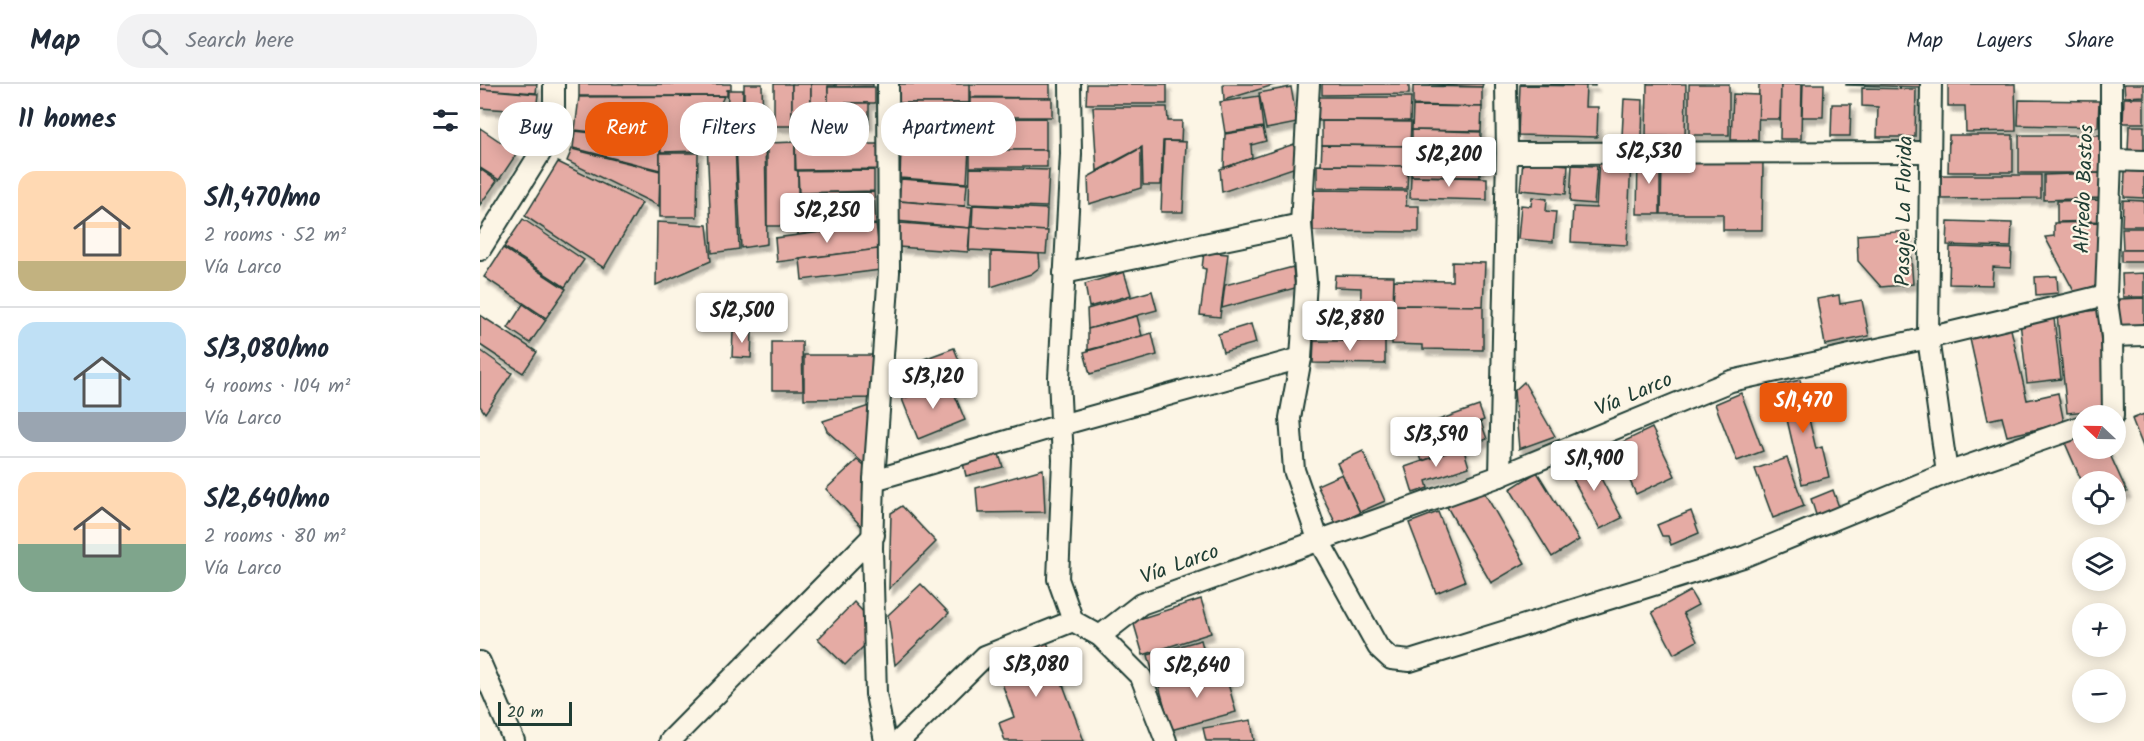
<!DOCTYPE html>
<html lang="en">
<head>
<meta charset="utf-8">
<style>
  body { margin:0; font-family:Kalam,sans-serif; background:#f2f2f3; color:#1f2937; height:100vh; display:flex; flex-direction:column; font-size:22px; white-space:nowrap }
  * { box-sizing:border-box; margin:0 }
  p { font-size:20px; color:#747a83 }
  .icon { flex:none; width:33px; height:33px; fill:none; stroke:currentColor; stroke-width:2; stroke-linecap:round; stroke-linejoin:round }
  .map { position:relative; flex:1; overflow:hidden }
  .details { display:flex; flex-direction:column; background:#fff; width:480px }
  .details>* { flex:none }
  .banner { position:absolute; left:18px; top:18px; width:570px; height:54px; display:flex; gap:12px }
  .needle { width:39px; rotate:292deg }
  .fabs { position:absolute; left:1592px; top:321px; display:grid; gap:12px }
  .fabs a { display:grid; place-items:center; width:54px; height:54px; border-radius:50%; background:#fff; box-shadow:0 3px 15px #0003; font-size:30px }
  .scale { position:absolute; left:18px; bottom:15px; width:74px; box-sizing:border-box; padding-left:6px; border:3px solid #1f3d34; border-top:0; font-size:16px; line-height:21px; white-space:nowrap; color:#1f3d34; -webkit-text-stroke:4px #fcf5e5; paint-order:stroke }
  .price { position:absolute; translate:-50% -51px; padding:0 14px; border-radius:6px; background:#fff; color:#222; font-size:20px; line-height:39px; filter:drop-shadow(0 2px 3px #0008) }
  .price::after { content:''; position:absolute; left:50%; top:36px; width:18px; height:14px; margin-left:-9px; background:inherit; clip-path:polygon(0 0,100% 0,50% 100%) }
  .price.on { background:#ea580c; color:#fff }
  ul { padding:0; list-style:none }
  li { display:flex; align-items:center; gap:18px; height:150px; padding:0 18px }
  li+li { border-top:2px solid #e0e1e3 }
  li span { display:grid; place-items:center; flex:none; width:168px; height:120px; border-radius:18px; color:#555 }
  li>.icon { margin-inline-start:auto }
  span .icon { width:72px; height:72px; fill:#fffc; stroke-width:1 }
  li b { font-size:26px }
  h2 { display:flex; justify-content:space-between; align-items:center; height:72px; padding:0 18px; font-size:26px }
  .pill { padding:0 21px; border-radius:24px; background:#fff; box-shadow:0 3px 15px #0003; font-size:21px; line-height:54px }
  .pill.on { background:#ea580c; color:#fff }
  header { display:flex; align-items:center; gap:36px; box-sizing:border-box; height:84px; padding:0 30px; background:#fff; border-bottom:2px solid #e0e1e3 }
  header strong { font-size:28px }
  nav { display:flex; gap:33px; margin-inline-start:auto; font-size:21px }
  .search { width:420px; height:54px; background:#f2f2f3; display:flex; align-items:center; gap:15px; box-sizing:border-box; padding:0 21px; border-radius:24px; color:#747a83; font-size:22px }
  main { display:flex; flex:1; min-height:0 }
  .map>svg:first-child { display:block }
  .building { fill:#e5aba4; stroke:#1f3d34; stroke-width:1.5; filter:url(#shadow) }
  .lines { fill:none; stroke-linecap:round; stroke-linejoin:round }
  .minor-casing { stroke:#1f3d34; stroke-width:24 }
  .minor { stroke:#fcf5e5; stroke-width:20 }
  .labels { text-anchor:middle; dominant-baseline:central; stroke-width:4.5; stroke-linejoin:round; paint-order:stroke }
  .street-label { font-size:21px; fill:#1f3d34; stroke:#fcf5e5 }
</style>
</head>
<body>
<header>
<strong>Map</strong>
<div class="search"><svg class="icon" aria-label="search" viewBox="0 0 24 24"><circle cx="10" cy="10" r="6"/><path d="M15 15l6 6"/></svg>Search here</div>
<nav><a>Map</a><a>Layers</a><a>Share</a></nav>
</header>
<main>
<section class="details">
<h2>11 homes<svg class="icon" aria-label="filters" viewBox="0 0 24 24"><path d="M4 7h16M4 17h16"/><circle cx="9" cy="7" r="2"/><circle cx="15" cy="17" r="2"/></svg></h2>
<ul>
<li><span style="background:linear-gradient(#ffd9b3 75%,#c2b280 0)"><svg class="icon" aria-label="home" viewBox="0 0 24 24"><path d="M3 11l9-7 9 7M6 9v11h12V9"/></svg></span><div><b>S/1,470/mo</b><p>2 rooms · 52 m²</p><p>Vía Larco</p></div></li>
<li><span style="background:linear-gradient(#bfe0f5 75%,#9aa5b1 0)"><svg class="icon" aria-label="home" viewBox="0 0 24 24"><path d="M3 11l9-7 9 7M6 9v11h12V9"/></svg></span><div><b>S/3,080/mo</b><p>4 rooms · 104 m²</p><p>Vía Larco</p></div></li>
<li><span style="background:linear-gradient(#ffd9b3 60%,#7fa58c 0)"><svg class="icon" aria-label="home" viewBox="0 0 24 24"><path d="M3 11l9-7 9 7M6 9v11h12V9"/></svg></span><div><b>S/2,640/mo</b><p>2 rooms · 80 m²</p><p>Vía Larco</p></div></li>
</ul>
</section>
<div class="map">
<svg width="1664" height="657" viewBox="0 0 1664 657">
  <defs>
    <filter id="shadow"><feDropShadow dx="3.5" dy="6" stdDeviation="1.5" flood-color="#0004"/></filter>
  </defs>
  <rect width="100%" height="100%" fill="#fcf5e5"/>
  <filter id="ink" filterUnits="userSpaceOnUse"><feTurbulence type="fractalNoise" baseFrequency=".0167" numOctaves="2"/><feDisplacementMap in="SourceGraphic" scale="12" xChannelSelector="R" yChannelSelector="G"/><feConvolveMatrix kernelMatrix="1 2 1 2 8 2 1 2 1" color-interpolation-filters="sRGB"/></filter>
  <g filter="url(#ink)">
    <g class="building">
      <polygon points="0,0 57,0 56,9 0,5"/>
      <polygon points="99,0 251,0 251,6 247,6 247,12 99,12"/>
      <polygon points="264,0 282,0 283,42 264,42"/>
      <rect x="294" y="0" width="18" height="42"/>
      <polygon points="312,0 331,0 331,41 312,40"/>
      <polygon points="331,0 355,0 355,2 348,2 348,41 331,41"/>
      <polygon points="356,0 393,0 393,2 356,3"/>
      <rect x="417" y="0" width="72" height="19"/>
      <polygon points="490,0 570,0 570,14 490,13"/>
      <polygon points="607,0 687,0 687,20 606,20"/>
      <polygon points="743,0 797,0 744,16"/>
      <polygon points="842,0 929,0 929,10 842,11"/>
      <polygon points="933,0 1003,0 1002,3"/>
      <polygon points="1040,0 1115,0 1115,2"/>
      <polygon points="1167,0 1206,0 1205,53 1166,52"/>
      <rect x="1209" y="0" width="40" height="51"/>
      <polygon points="1279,0 1301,0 1300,35 1278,35"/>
      <polygon points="1301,0 1322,0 1321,55 1300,55"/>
      <polygon points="1323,0 1344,0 1343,33 1322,33"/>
      <polygon points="1366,0 1440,0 1440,3 1366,1"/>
      <polygon points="1468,0 1535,0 1536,47 1486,48 1485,22 1468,22"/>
      <polygon points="1644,0 1664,0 1664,12 1645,13"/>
      <polygon points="1040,1 1106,2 1105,23 1118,23 1117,53 1038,51"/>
      <polygon points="933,2 1002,3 1002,23 933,21"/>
      <rect x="348" y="3" width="47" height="16"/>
      <polygon points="811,3 817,39 786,45 779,9"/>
      <polygon points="1382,4 1436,5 1435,53 1397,53 1398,23 1382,22"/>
      <polygon points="0,5 58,10 56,28 0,24"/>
      <polygon points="248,6 263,6 262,43 247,43"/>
      <polygon points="1253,10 1279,11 1278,56 1251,56"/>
      <polygon points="244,12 219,67 181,68 180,56 95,46 99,13"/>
      <polygon points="779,12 783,43 745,49 740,18"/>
      <polygon points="837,13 931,13 930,37 837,37"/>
      <rect x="490" y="14" width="82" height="19"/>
      <polygon points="1644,14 1664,14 1664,39 1643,39"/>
      <polygon points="1144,15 1163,16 1162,53 1142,52"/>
      <polygon points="1539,16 1619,17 1618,43 1538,41"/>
      <rect x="348" y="19" width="41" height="21"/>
      <rect x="418" y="19" width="71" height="45"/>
      <polygon points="1352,20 1371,20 1370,52 1351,52"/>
      <polygon points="933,22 1002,23 1001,47 932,46"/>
      <polygon points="613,23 687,23 688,37 702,37 701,57 683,57 681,101 663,101 662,63 617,87"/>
      <polygon points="566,34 566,66 489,66 490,35"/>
      <polygon points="842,37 931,38 930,62 842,61"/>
      <polygon points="1649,42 1664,42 1664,68 1648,67"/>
      <polygon points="0,44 37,69 19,96 0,84"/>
      <polygon points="783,44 786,57 771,61 772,74 744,84 745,50"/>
      <polygon points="932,46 1001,48 1000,70 932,68"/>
      <polygon points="95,47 180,57 180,86 93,64"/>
      <polygon points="1469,51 1533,51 1533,88 1468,88"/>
      <rect x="1539" y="51" width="81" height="38"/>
      <polygon points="255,57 259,165 232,169 227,59"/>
      <polygon points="285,57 287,160 261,164 256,58"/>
      <polygon points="684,57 706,58 703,128 681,128"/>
      <polygon points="315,58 315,86 318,87 318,142 287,142 287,59"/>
      <polygon points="817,59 816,83 742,108 740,85"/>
      <polygon points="315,60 398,60 398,85 316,86"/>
      <polygon points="842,61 930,62 930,82 841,81"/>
      <polygon points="661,64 661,104 609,120 608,93"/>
      <polygon points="92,65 180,87 179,122 87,77"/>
      <polygon points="489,65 487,99 420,94 421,66"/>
      <rect x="490" y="66" width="77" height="17"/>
      <polygon points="932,68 1000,70 1000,93 931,92"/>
      <polygon points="180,69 218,69 217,133 180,133"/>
      <polygon points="1158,72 1180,72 1180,130 1157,130"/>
      <polygon points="1119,75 1151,77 1147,161 1091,158 1093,123 1116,124"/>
      <polygon points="1043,77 1088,81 1086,110 1040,106"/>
      <polygon points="1182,77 1283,78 1282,146 1243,146 1243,130 1181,130"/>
      <polygon points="78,78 162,119 124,184 45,132"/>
      <polygon points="837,81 928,82 927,105 837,104"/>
      <polygon points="1092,81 1117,82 1114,120 1090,118"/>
      <polygon points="490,84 569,86 567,123 489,120"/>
      <polygon points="0,85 17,97 0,121"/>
      <polygon points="394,86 394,107 319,109 318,87"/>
      <polygon points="1645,87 1664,88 1664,114 1644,113"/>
      <polygon points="1620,89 1621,114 1564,116 1564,91"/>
      <polygon points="1461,91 1561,91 1561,114 1461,115"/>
      <polygon points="931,92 1007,94 1007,116 930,114"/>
      <polygon points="421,95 487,100 485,122 419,117"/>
      <polygon points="833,106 927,107 926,122 939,122 939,148 833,147"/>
      <polygon points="394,108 396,140 318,151 319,109"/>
      <polygon points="1052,113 1067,115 1066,127 1076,128 1073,158 1038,155 1041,121 1051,122"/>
      <polygon points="1622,116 1622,137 1577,138 1577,117"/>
      <polygon points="1643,116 1664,117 1664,142 1642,142"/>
      <polygon points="418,117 492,123 490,144 416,137"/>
      <polygon points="493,121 567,125 566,147 492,143"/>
      <polygon points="43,135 104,176 85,203 24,163"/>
      <polygon points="1468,137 1532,139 1531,163 1467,161"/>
      <polygon points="177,138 227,141 231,177 176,201"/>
      <polygon points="1620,138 1620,200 1595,209 1565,153 1574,152 1574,139"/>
      <polygon points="420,139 490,144 488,168 418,163"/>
      <polygon points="396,141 399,165 297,178 295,154"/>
      <polygon points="490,143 568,147 566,170 489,166"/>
      <polygon points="1642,144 1664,144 1664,166 1643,166"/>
      <polygon points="1429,147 1433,200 1401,203 1378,177 1377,151"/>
      <polygon points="1470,163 1532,165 1531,184 1513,183 1512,201 1469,200"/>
      <polygon points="23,164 86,205 66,234 4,193"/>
      <polygon points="398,165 400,186 322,196 320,175"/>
      <rect x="1641" y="166" width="23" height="12"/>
      <polygon points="511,168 559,170 560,183 551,190 511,203"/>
      <polygon points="724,168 748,170 740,233 720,231 726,185 722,184"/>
      <polygon points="972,178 1005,179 1003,222 913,221 914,196 972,197"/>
      <polygon points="813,183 815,204 742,224 745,201"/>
      <polygon points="644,188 651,211 609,223 605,200"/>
      <polygon points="1664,189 1664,213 1643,213 1642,190"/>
      <polygon points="855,191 914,192 912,255 880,255 881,204 854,203"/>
      <polygon points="1577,192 1578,209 1556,211 1555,193"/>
      <polygon points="672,207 677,226 608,245 607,225"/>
      <polygon points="1359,211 1360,220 1382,216 1389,252 1345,261 1337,215"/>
      <polygon points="1664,214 1664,242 1639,243 1639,215"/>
      <polygon points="43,220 66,236 50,259 28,244"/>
      <polygon points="913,221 1003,222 1003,266 943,265 943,261 912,260"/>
      <polygon points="1618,226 1627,325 1587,329 1577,231"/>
      <polygon points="0,231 57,268 43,289 0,261"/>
      <polygon points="657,232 662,252 608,266 608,245"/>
      <polygon points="1574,234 1581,295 1547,299 1540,238"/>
      <polygon points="771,240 776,259 743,268 738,250"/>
      <polygon points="1531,245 1547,316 1578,309 1584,339 1527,352 1522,333 1508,336 1490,255"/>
      <polygon points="253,247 272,248 271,274 252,273"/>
      <polygon points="672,249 677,271 610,290 604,268"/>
      <polygon points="834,257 905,257 905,280 833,279"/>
      <polygon points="292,258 322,258 323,306 292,306"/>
      <polygon points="474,264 481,281 451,293 444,275"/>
      <polygon points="0,266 32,289 5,329 0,322"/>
      <polygon points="324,271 396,271 397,314 324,315"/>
      <polygon points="1320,296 1336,365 1342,363 1349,393 1322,400 1299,301"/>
      <polygon points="469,297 485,336 438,355 422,315"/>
      <polygon points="1044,298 1075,352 1039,365 1034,307"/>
      <polygon points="1261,309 1283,367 1257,377 1235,320"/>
      <polygon points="395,320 391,386 347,347 343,337"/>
      <polygon points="999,322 1004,336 935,360 930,346"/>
      <polygon points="1664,330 1664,365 1652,335"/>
      <polygon points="1001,338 1007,355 942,377 936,360"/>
      <polygon points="1172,344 1195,392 1156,410 1134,362"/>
      <polygon points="1602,351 1602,364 1627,364 1647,408 1635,414 1635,398 1602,398 1585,359"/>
      <polygon points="983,363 989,383 946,397 948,404 933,409 925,383"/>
      <polygon points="883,367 905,417 880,428 857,379"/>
      <polygon points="519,370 523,383 486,392 483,379"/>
      <polygon points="1108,370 1142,434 1120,445 1086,382"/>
      <polygon points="1307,374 1324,422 1293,434 1275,385"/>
      <polygon points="377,376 391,388 385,446 346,405"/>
      <polygon points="563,385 565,428 498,429 496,404"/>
      <polygon points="1057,388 1099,456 1072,473 1030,405"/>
      <polygon points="862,390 880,429 856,440 837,401"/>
      <polygon points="1001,403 1045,479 1011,499 967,423"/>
      <polygon points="1353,406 1360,426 1337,434 1331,415"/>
      <polygon points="422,422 456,458 409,505 411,429"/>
      <polygon points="1211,427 1219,449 1191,461 1188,452 1182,452 1177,441"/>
      <polygon points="958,428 985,497 956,509 929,439"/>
      <polygon points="441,500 469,529 415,581 408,531"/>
      <polygon points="1210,507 1218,521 1203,529 1217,557 1194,570 1172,528"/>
      <polygon points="721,515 731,549 663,571 653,537"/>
      <polygon points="374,518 385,530 388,558 365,581 338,555"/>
      <polygon points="721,556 729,586 676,601 668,571"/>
      <polygon points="567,558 604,657 525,657 519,639 534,633 514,577"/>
      <polygon points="744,585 756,628 691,646 679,602"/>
      <polygon points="771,636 774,657 726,657 723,644"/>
    </g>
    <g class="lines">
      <g class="minor-casing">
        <g id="minor">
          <polyline points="590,0 591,70 579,294 583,376 578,495 593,537 620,552 661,593 686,657"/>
          <polyline points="829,0 821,140 826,198 821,274 810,334 814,386 838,455 898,563 911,575 930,577 1263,473 1467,389 1602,342"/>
          <polyline points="1451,0 1448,254 1467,389"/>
          <polyline points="1631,0 1631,76 1626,211 1632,252 1633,332"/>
          <polyline points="1027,69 1450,68"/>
          <polyline points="1631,76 1664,77"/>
          <polyline points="0,166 74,47 74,0"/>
          <polyline points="584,189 821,140"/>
          <polyline points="1632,252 1664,251"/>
          <polyline points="1020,392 1027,69 1026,0"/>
          <polyline points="394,396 581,341 821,274"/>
          <polyline points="620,552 661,520 1020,392 1251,297 1448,254 1626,211"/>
          <polyline points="0,578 34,657"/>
          <polyline points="190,657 394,451"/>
          <polyline points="405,657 396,610 392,464 394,396 409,188 408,0"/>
          <polyline points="419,657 505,572 593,537"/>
        </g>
      </g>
      <use href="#minor" class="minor"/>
    </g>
  </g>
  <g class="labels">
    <g class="street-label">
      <text transform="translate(1605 105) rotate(-88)">Alfredo Bastos</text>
      <text transform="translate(1425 127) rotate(-89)">Pasaje La Florida</text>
      <text transform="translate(1154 311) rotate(-23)">Vía Larco</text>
      <text transform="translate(700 481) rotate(-20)">Vía Larco</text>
    </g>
  </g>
</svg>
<div class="fabs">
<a><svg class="needle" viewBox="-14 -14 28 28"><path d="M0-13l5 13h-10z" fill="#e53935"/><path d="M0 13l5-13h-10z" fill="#747a83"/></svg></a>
<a><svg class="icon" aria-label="locate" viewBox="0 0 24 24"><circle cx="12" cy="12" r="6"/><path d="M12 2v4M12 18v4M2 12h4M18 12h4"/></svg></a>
<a><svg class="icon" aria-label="layers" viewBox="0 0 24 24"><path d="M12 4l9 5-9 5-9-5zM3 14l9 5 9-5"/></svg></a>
<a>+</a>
<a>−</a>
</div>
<div class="scale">20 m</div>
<b class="price" style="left:1169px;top:101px">S/2,530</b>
<b class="price" style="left:969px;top:104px">S/2,200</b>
<b class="price" style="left:347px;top:160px">S/2,250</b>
<b class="price" style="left:262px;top:260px">S/2,500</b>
<b class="price" style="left:870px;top:268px">S/2,880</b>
<b class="price" style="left:453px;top:326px">S/3,120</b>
<b class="price on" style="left:1323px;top:350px">S/1,470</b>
<b class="price" style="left:956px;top:384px">S/3,590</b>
<b class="price" style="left:1114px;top:408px">S/1,900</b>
<b class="price" style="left:556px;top:614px">S/3,080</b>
<b class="price" style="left:717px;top:615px">S/2,640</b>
<div class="banner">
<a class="pill">Buy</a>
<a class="pill on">Rent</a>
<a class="pill">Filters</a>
<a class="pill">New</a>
<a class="pill">Apartment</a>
</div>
</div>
</main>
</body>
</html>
